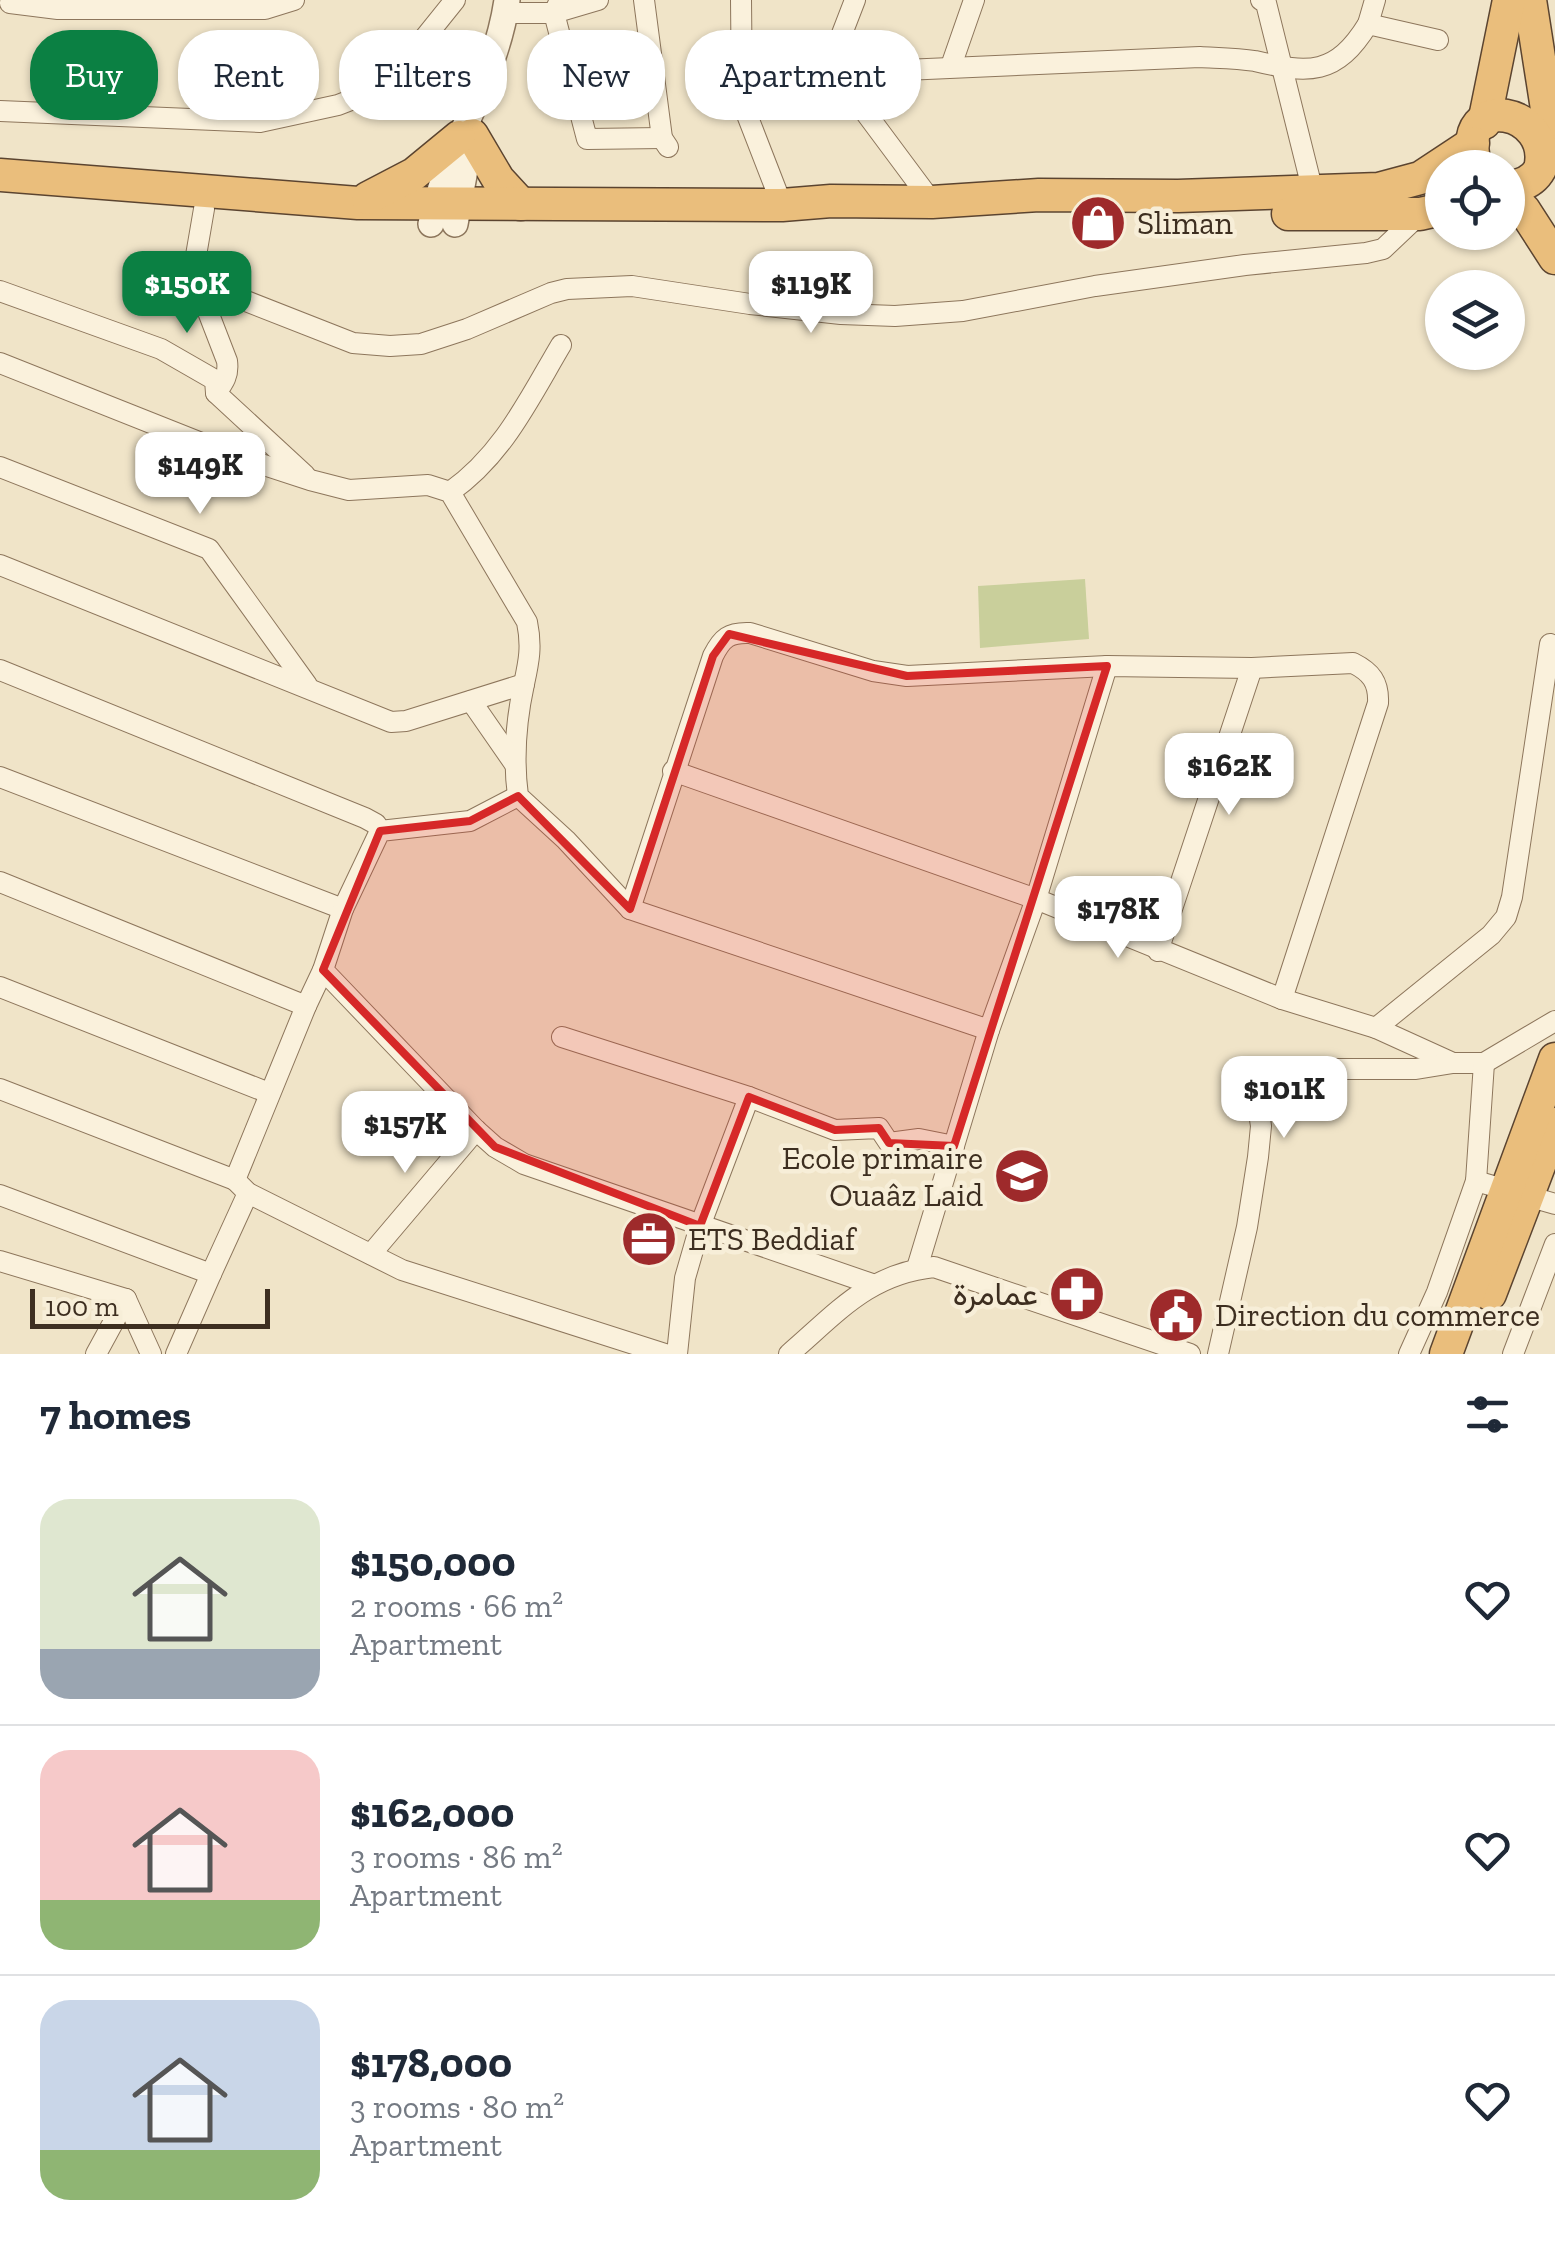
<!DOCTYPE html>
<html lang="en">
<head>
<meta charset="utf-8">
<style>
  body { margin:0; font-family:"Zilla Slab",Vazirmatn,serif; background:#f6f6f7; color:#1f2937; height:100vh; display:flex; flex-direction:column; font-size:38px; white-space:nowrap }
  * { box-sizing:border-box; margin:0 }
  p { font-size:32px; color:#747a83 }
  .icon { flex:none; width:55px; height:55px; fill:none; stroke:currentColor; stroke-width:2; stroke-linecap:round; stroke-linejoin:round }
  .map { position:relative; height:1354px; overflow:hidden }
  .details { display:flex; flex-direction:column; background:#fff; flex:1 }
  .details>* { flex:none }
  .guide { position:absolute; left:30px; top:30px; width:1000px; height:90px; display:flex; gap:20px }
  .fabs { position:absolute; left:1425px; top:150px; display:grid; gap:20px }
  .fabs a { display:grid; place-items:center; width:100px; height:100px; border-radius:50%; background:#fff; box-shadow:0 2px 8px #0004; font-size:50px }
  .scale { position:absolute; left:30px; bottom:25px; width:240px; box-sizing:border-box; padding-left:10px; border:5px solid #3d2e20; border-top:0; font-size:28px; line-height:35px; white-space:nowrap; color:#3d2e20; -webkit-text-stroke:8px #f7eed8; paint-order:stroke }
  .price { position:absolute; translate:-50% -85px; padding:0 22px; border-radius:20px; background:#fff; color:#222; font-size:32px; line-height:65px; filter:drop-shadow(0 2px 5px #0008) }
  .price::after { content:''; position:absolute; left:50%; top:60px; width:30px; height:22px; margin-left:-15px; background:inherit; clip-path:polygon(0 0,100% 0,50% 100%) }
  .price.active { background:#0b8043; color:#fff }
  ul { padding:0; list-style:none }
  li { display:flex; align-items:center; gap:30px; height:250px; padding:0 40px }
  li+li { border-top:2px solid #e0e1e3 }
  li span { display:grid; place-items:center; flex:none; width:280px; height:200px; border-radius:30px; color:#555 }
  li>.icon { margin-inline-start:auto }
  span .icon { width:120px; height:120px; fill:#fffc; stroke-width:1 }
  li b { font-size:42px }
  h2 { display:flex; justify-content:space-between; align-items:center; height:120px; padding:0 40px; font-size:42px }
  .tag { padding:0 35px; border-radius:40px; background:#fff; box-shadow:0 2px 8px #0004; font-size:35px; line-height:90px }
  .tag.active { background:#0b8043; color:#fff }
  .map>svg:first-child { display:block }
  .green { fill:#c9cf9b }
  .lines { fill:none; stroke-linecap:round; stroke-linejoin:round }
  .minor-casing { stroke:#8d765c; stroke-width:22 }
  .tertiary-casing { stroke:#8d765c; stroke-width:28 }
  .trunk-casing { stroke:#5b4430; stroke-width:35 }
  .minor { stroke:#faf1dc; stroke-width:20 }
  .tertiary { stroke:#faf1dc; stroke-width:25 }
  .trunk { stroke:#eabe7c; stroke-width:32 }
  .marked { fill:#d62828; fill-opacity:0.2; stroke:#d62828; stroke-width:8; stroke-linejoin:round }
  .labels { text-anchor:middle; dominant-baseline:central; stroke-width:9; stroke-linejoin:round; paint-order:stroke }
  .poi-label { font-size:32px; fill:#3d2e20; stroke:#f7eed8; text-anchor:start }
</style>
</head>
<body>
<div class="map">
<svg width="1555" height="1354" viewBox="0 0 1555 1354">
  <rect width="100%" height="100%" fill="#f0e4c8"/>
  <polygon class="green" points="1085,579 1089,639 980,648 978,586"/>
  <g class="lines">
    <g class="minor-casing">
      <g id="minor">
        <polyline points="560,0 554,13 587,139 662,138"/>
        <polyline points="644,0 662,138 668,147"/>
        <polyline points="741,0 742,102 782,205"/>
        <polyline points="855,0 838,44 836,73 932,202"/>
        <polyline points="1261,0 1266,3 1313,192"/>
        <polyline points="10,3 58,9 265,9 294,0"/>
        <polyline points="505,13 554,13 598,0"/>
        <polyline points="1368,24 1375,0"/>
        <polyline points="951,66 974,0"/>
        <path d="M 836,73 L 1200,57 C 1218,58 1237,58 1255,61 C 1309,74 1336,76 1368,24 L 1438,40"/>
        <polyline points="0,111 260,122 338,105 369,93 386,80 410,56 455,0"/>
        <path d="M 204,209 L 193,273 L 227,361 C 229,375 224,382 216,393"/>
        <polyline points="195,281 353,343 390,346 421,344 467,329 551,293 567,289 632,286 750,304 841,314 895,316 963,311 1095,286 1245,265 1366,253 1383,249 1420,214"/>
        <polyline points="0,291 161,349 215,380 216,393 305,475"/>
        <path d="M 0,363 L 224,452 L 310,480 L 349,490 L 428,485 L 450,492 L 527,622 C 532,646 529,661 524,684 C 516,721 513,759 518,796 L 566,840 L 630,909 L 989,1030 L 1036,899 L 1107,666"/>
        <polyline points="0,467 209,549 307,685"/>
        <path d="M 450,492 C 503,455 529,399 561,345"/>
        <polyline points="0,565 391,722 406,721 524,684"/>
        <polyline points="0,670 365,818 376,824 380,831"/>
        <polyline points="471,701 514,763"/>
        <polyline points="673,771 1036,899 1282,999 1376,1028 1453,1063 1484,1063 1555,1021"/>
        <polyline points="0,777 343,909"/>
        <polyline points="518,796 470,821 380,831 343,909 323,970 476,1130 495,1147 524,1164 872,1284"/>
        <polyline points="0,882 306,1006 323,970"/>
        <path d="M 630,909 L 713,656 C 722,638 729,632 750,633 L 873,671 L 907,676 L 1107,666 L 1252,668 L 1353,663 C 1371,672 1379,682 1378,703 L 1282,999"/>
        <polyline points="1158,951 1252,668"/>
        <polyline points="0,987 269,1093"/>
        <polyline points="1376,1028 1491,935 1506,917 1512,897 1550,644"/>
        <polyline points="562,1037 749,1097 835,1130 879,1128 889,1143 919,1139 954,1146"/>
        <polyline points="0,1089 235,1180 306,1006"/>
        <polyline points="235,1180 248,1193 402,1270 665,1354"/>
        <polyline points="1476,1181 1484,1063"/>
        <polyline points="0,1195 211,1274 176,1354"/>
        <polyline points="371,1254 476,1130"/>
        <polyline points="0,1261 126,1299 151,1354"/>
        <polyline points="917,1268 989,1030"/>
        <polyline points="211,1274 248,1193"/>
        <polyline points="96,1354 126,1299"/>
        <polyline points="677,1354 685,1278 700,1226 749,1097"/>
        <path d="M 789,1354 C 837,1313 868,1274 934,1267 L 1190,1354"/>
        <polyline points="1218,1354 1247,1227 1258,1157 1261,1126 1255,1086 1257,1077 1271,1069 1416,1069 1453,1063"/>
        <polyline points="1409,1354 1437,1292 1476,1181 1555,1204"/>
        <polyline points="1513,1354 1555,1244"/>
      </g>
    </g>
    <g class="tertiary-casing">
      <g id="tertiary">
        <path d="M 431,224 C 447,147 496,79 507,0"/>
        <polyline points="455,224 472,132"/>
      </g>
    </g>
    <g class="trunk-casing">
      <g id="trunk">
        <polyline points="1530,0 1547,109 1545,142"/>
        <polyline points="1484,123 1509,0"/>
        <polyline points="472,135 498,179 521,204"/>
        <path d="M 1475,163 C 1455,88 1555,110 1540,169 C 1533,182 1521,186 1508,187"/>
        <polyline points="0,175 358,203 782,205 831,201 932,202 1039,195 1178,196 1379,189 1420,178 1473,143"/>
        <polyline points="1508,193 1524,210 1555,258"/>
        <polyline points="368,198 414,174 459,137"/>
        <polyline points="1288,214 1420,214 1442,209"/>
        <polyline points="1490,1294 1555,1124"/>
        <polyline points="1446,1354 1555,1059"/>
      </g>
    </g>
    <use href="#minor" class="minor"/>
    <use href="#tertiary" class="tertiary"/>
    <use href="#trunk" class="trunk"/>
  </g>
  <path class="marked" d="M 729,634 L 907,676 L 1107,666 L 954,1146 L 889,1143 L 879,1128 L 835,1130 L 749,1097 L 700,1226 L 495,1147 L 323,970 L 380,831 L 470,821 L 518,796 L 630,909 L 713,656 Z"/>
  <defs>
    <g id="shop-disc" transform="scale(2.875)"><circle r="9.5" fill="#9e2a2b" stroke="#f7eed8"/><path d="M-5-2.5h2.3a2.7 3.5 0 0 1 5.4 0H5L5.5 6h-11ZM-1.5-2.5h3a1.5 2.3 0 0 0-3 0Z" fill="#fff"/></g>
    <g id="school-disc" transform="scale(2.875)"><circle r="9.5" fill="#9e2a2b" stroke="#f7eed8"/><path d="M0-5L7-2L0 1L-7-2ZM-4 1L0 2.5L4 1V4Q0 6-4 4Z" fill="#fff"/></g>
    <g id="office-disc" transform="scale(2.875)"><circle r="9.5" fill="#9e2a2b" stroke="#f7eed8"/><path d="M-6-3h4V-5.5h4V-3h4V5H-6ZM-1-4.5V-3h2v-1.5ZM-6 0V1H6V0Z" fill="#fff"/></g>
    <g id="pharmacy-disc" transform="scale(2.875)"><circle r="9.5" fill="#9e2a2b" stroke="#f7eed8"/><path d="M-2-6h4v4h4v4h-4v4h-4v-4h-4v-4h4Z" fill="#fff"/></g>
    <g id="civic-disc" transform="scale(2.875)"><circle r="9.5" fill="#9e2a2b" stroke="#f7eed8"/><path d="M-.6-6.5H3V-4.5H.6V-3L4-1V1h2V6H-6V1h2V-1L-.6-3ZM-1.2 2.5V6h2.4V2.5Z" fill="#fff"/></g>
  </defs>
  <g fill-rule="evenodd">
    <use href="#shop-disc" x="1098" y="223"/>
    <use href="#school-disc" x="1022" y="1176"/>
    <use href="#office-disc" x="649" y="1239"/>
    <use href="#pharmacy-disc" x="1077" y="1294"/>
    <use href="#civic-disc" x="1176" y="1315"/>
  </g>
  <g class="labels">
    <g class="poi-label">
      <text x="1137" y="223">Sliman</text>
      <text x="983" y="1158" text-anchor="end">Ecole primaire<tspan x="983" dy="37">Ouaâz Laid</tspan></text>
      <text x="688" y="1239">ETS Beddiaf</text>
      <text x="1038" y="1294" text-anchor="end">عمامرة</text>
      <text x="1215" y="1315">Direction du commerce</text>
    </g>
  </g>
</svg>
<div class="fabs">
<a><svg class="icon" aria-label="locate" viewBox="0 0 24 24"><circle cx="12" cy="12" r="6"/><path d="M12 2v4M12 18v4M2 12h4M18 12h4"/></svg></a>
<a><svg class="icon" aria-label="layers" viewBox="0 0 24 24"><path d="M12 4l9 5-9 5-9-5zM3 14l9 5 9-5"/></svg></a>
</div>
<div class="scale">100 m</div>
<b class="price active" style="left:187px;top:336px">$150K</b>
<b class="price" style="left:811px;top:336px">$119K</b>
<b class="price" style="left:200px;top:517px">$149K</b>
<b class="price" style="left:1229px;top:818px">$162K</b>
<b class="price" style="left:1118px;top:961px">$178K</b>
<b class="price" style="left:1284px;top:1141px">$101K</b>
<b class="price" style="left:405px;top:1176px">$157K</b>
<div class="guide">
<a class="tag active">Buy</a>
<a class="tag">Rent</a>
<a class="tag">Filters</a>
<a class="tag">New</a>
<a class="tag">Apartment</a>
</div>
</div>
<section class="details">
<h2>7 homes<svg class="icon" aria-label="filters" viewBox="0 0 24 24"><path d="M4 7h16M4 17h16"/><circle cx="9" cy="7" r="2"/><circle cx="15" cy="17" r="2"/></svg></h2>
<ul>
<li><span style="background:linear-gradient(#dfe7d0 75%,#9aa5b1 0)"><svg class="icon" aria-label="home" viewBox="0 0 24 24"><path d="M3 11l9-7 9 7M6 9v11h12V9"/></svg></span><div><b>$150,000</b><p>2 rooms · 66 m²</p><p>Apartment</p></div><svg class="icon" aria-label="heart" viewBox="0 0 24 24"><path d="M12 20l-8-8c-3-5 5-10 8-4 3-6 11-1 8 4z"/></svg></li>
<li><span style="background:linear-gradient(#f6c9c9 75%,#8fb573 0)"><svg class="icon" aria-label="home" viewBox="0 0 24 24"><path d="M3 11l9-7 9 7M6 9v11h12V9"/></svg></span><div><b>$162,000</b><p>3 rooms · 86 m²</p><p>Apartment</p></div><svg class="icon" aria-label="heart" viewBox="0 0 24 24"><path d="M12 20l-8-8c-3-5 5-10 8-4 3-6 11-1 8 4z"/></svg></li>
<li><span style="background:linear-gradient(#c9d6e8 75%,#8fb573 0)"><svg class="icon" aria-label="home" viewBox="0 0 24 24"><path d="M3 11l9-7 9 7M6 9v11h12V9"/></svg></span><div><b>$178,000</b><p>3 rooms · 80 m²</p><p>Apartment</p></div><svg class="icon" aria-label="heart" viewBox="0 0 24 24"><path d="M12 20l-8-8c-3-5 5-10 8-4 3-6 11-1 8 4z"/></svg></li>
</ul>
</section>
</body>
</html>
